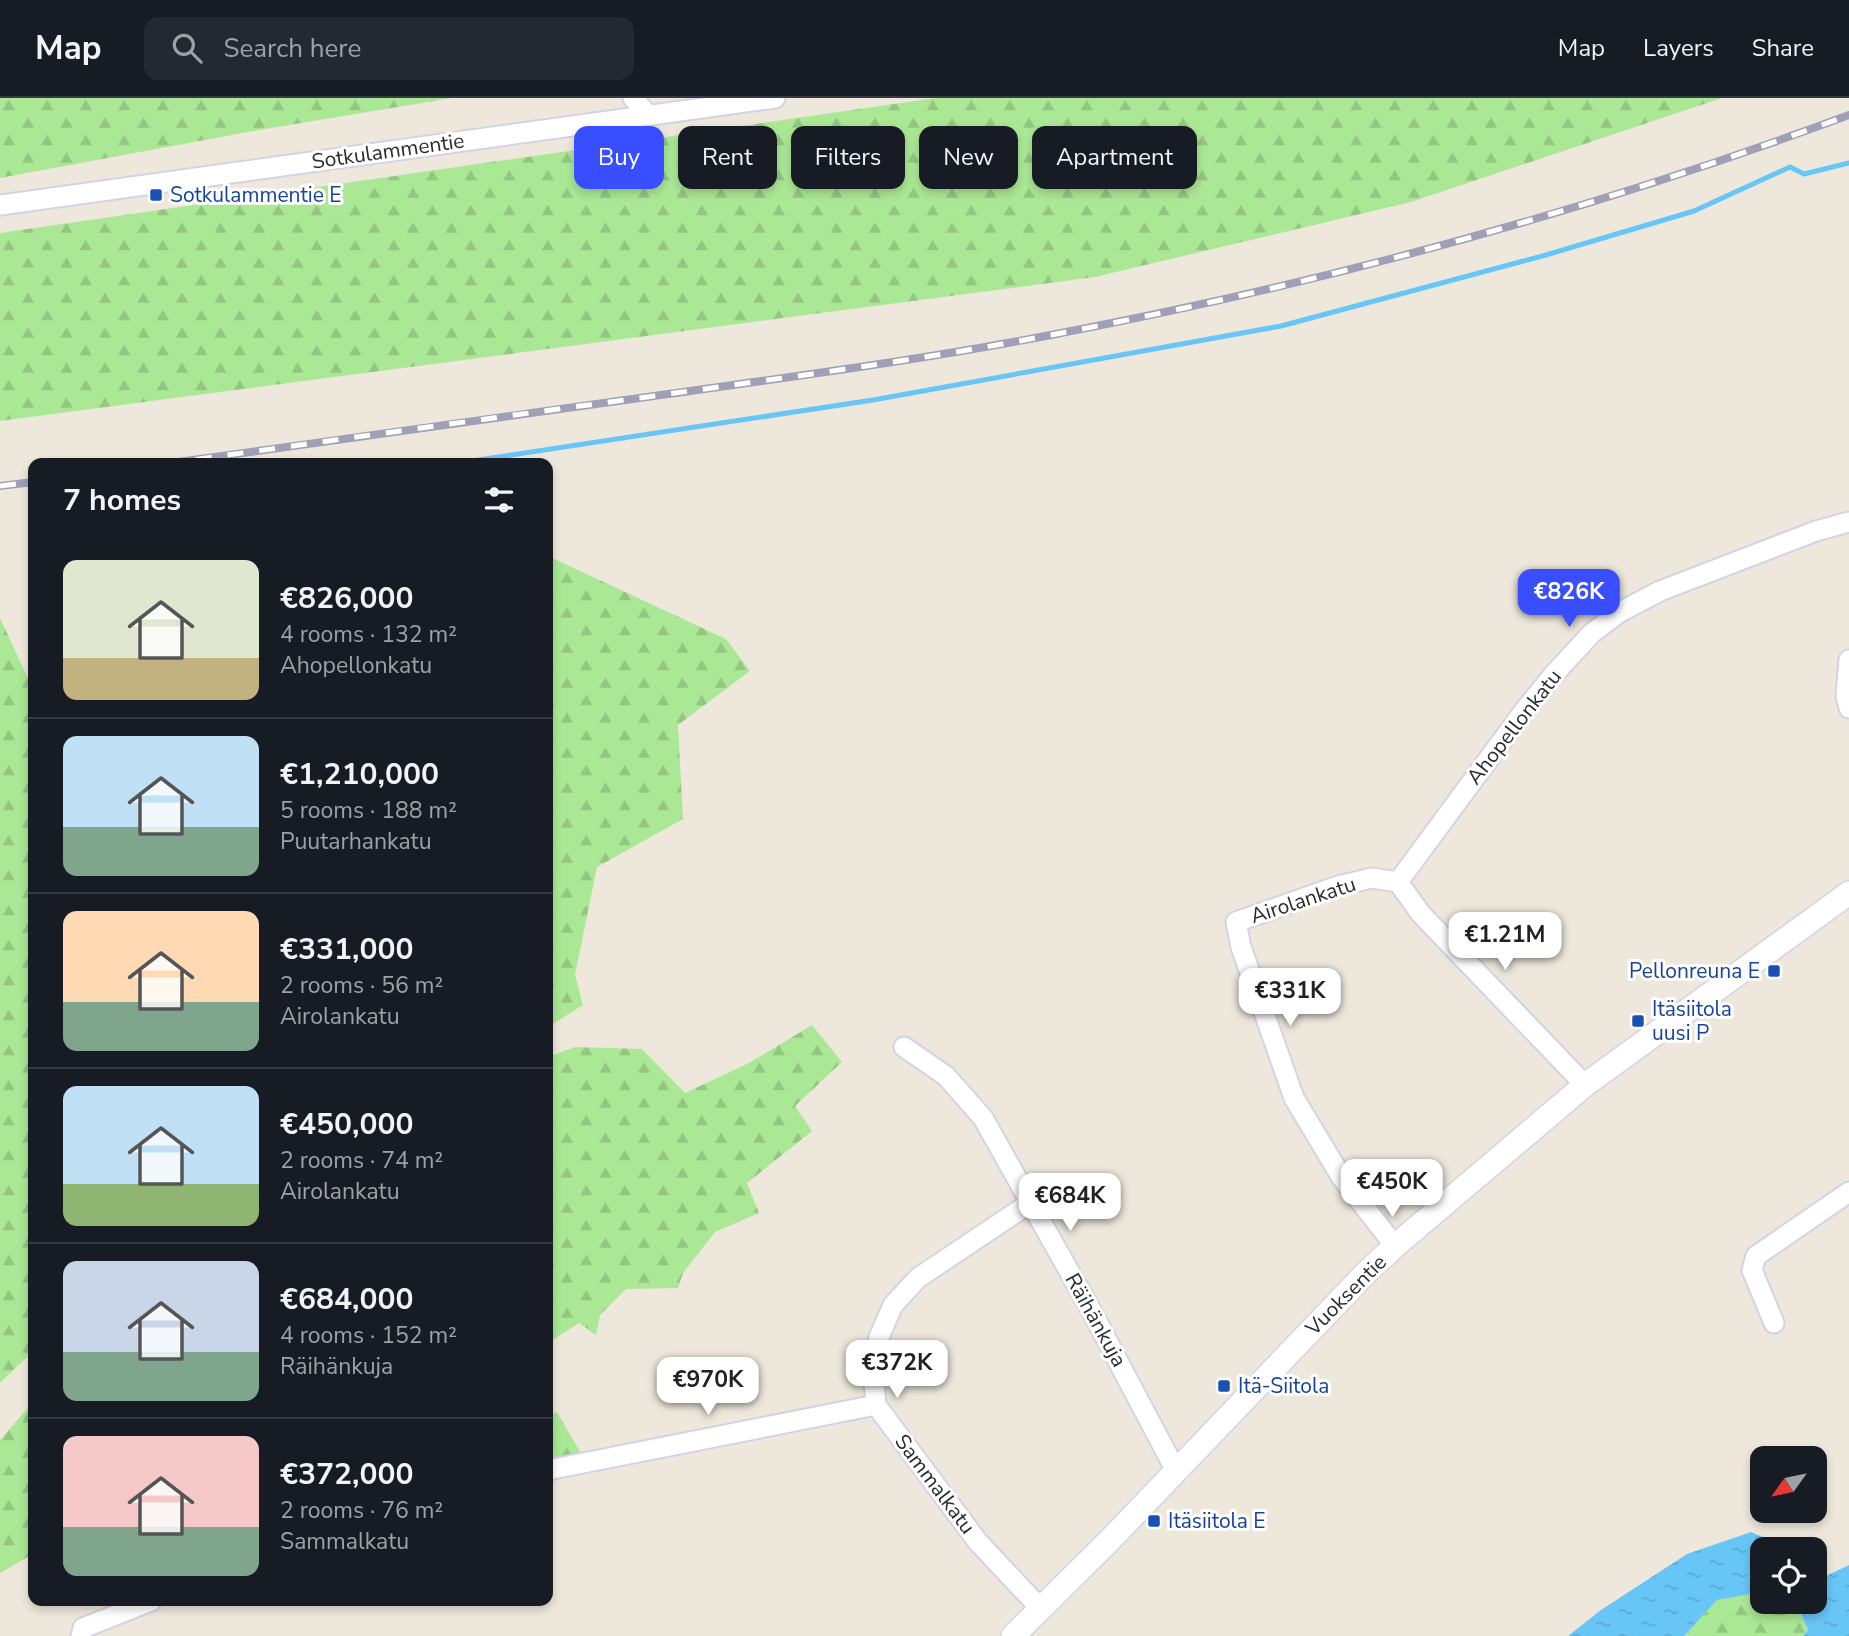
<!DOCTYPE html>
<html lang="en">
<head>
<meta charset="utf-8">
<style>
  body { margin:0; font-family:"Nunito Sans",sans-serif; background:#242831; color:#f1f3f6; height:100vh; display:flex; flex-direction:column; font-size:26px; white-space:nowrap }
  * { box-sizing:border-box; margin:0 }
  p { font-size:23px; color:#9ea1a6 }
  .icon { flex:none; width:38px; height:38px; fill:none; stroke:currentColor; stroke-width:2; stroke-linecap:round; stroke-linejoin:round }
  .map { position:relative; flex:1; overflow:hidden }
  .drawer { position:absolute; left:28px; top:360px; width:525px; height:1148px; display:flex; flex-direction:column; background:#171b24; border-radius:14px; box-shadow:0 4px 10px #0003 }
  .drawer>* { flex:none }
  .hud { position:absolute; left:574px; top:28px; width:665px; height:63px; display:flex; gap:14px }
  .needle { width:46px; rotate:237deg }
  .fabs { position:absolute; left:1750px; top:1348px; display:grid; gap:14px }
  .fabs a { display:grid; place-items:center; width:77px; height:77px; border-radius:14px; background:#171b24; box-shadow:0 4px 10px #0003; font-size:35px }
  .price { position:absolute; translate:-50% -60px; padding:0 16px; border-radius:14px; background:#fff; color:#222; font-size:23px; line-height:46px; filter:drop-shadow(0 2px 4px #0008) }
  .price::after { content:''; position:absolute; left:50%; top:42px; width:21px; height:16px; margin-left:-10px; background:inherit; clip-path:polygon(0 0,100% 0,50% 100%) }
  .price.selected { background:#394eff; color:#fff }
  ul { padding:0; list-style:none }
  li { display:flex; align-items:center; gap:21px; height:175px; padding:0 35px }
  li+li { border-top:2px solid #363941 }
  li span { display:grid; place-items:center; flex:none; width:196px; height:140px; border-radius:14px; color:#555 }
  li>.icon { margin-inline-start:auto }
  span .icon { width:84px; height:84px; fill:#fffc; stroke-width:1 }
  li b { font-size:30px }
  h2 { display:flex; justify-content:space-between; align-items:center; height:84px; padding:0 35px; font-size:30px }
  .tag { padding:0 24px; border-radius:14px; background:#171b24; box-shadow:0 4px 10px #0003; font-size:24px; line-height:63px }
  .tag.selected { background:#394eff; color:#fff }
  header { display:flex; align-items:center; gap:42px; box-sizing:border-box; height:98px; padding:0 35px; background:#171b24; border-bottom:2px solid #363941 }
  header strong { font-size:33px }
  nav { display:flex; gap:38px; margin-inline-start:auto; font-size:24px }
  .search { width:490px; height:63px; background:#242831; display:flex; align-items:center; gap:18px; box-sizing:border-box; padding:0 24px; border-radius:14px; color:#9ea1a6; font-size:26px }
  .map>svg:first-child { display:block }
  .forest { fill:url(#forest-firs) }
  .water { fill:url(#water-ripples) }
  .lines { fill:none; stroke-linecap:round; stroke-linejoin:round }
  .stream { stroke:#68c6f7; stroke-width:5 }
  .minor-casing { stroke:#d2d4e5; stroke-width:23 }
  .tertiary-casing { stroke:#d2d4e5; stroke-width:26 }
  .minor { stroke:#fff; stroke-width:19 }
  .tertiary { stroke:#fff; stroke-width:23 }
  .rail-casing { stroke:#9fa0b7; stroke-width:8 }
  .rail { stroke:#fff; stroke-width:5; stroke-dasharray:16; stroke-linecap:butt }
  .transit-dot { fill:#1a4fb4; stroke:#fff; stroke-width:2.5 }
  .labels { text-anchor:middle; dominant-baseline:central; stroke-width:6; stroke-linejoin:round; paint-order:stroke }
  .street-label { font-size:21px; fill:#2b2b2b; stroke:#fff }
  .transit-label { font-size:21px; fill:#164399; stroke:#fff; text-anchor:start }
</style>
</head>
<body>
<header>
<strong>Map</strong>
<div class="search"><svg class="icon" aria-label="search" viewBox="0 0 24 24"><circle cx="10" cy="10" r="6"/><path d="M15 15l6 6"/></svg>Search here</div>
<nav><a>Map</a><a>Layers</a><a>Share</a></nav>
</header>
<div class="map">
<svg width="1849" height="1538" viewBox="0 0 1849 1538">
  <defs>
    <pattern id="forest-firs" width="22" height="20" patternUnits="userSpaceOnUse" patternTransform="scale(1.75)"><rect width="22" height="20" fill="#abe895"/><path d="M5 1l3.5 6h-7zM16 11l3.5 6h-7z" fill="#93c781"/></pattern>
    <pattern id="water-ripples" width="26" height="14" patternUnits="userSpaceOnUse" patternTransform="scale(1.75)"><rect width="26" height="14" fill="#68c6f7"/><path d="M2 4q2-2 4 0t4 0M15 11q2-2 4 0t4 0" fill="none" stroke="#5aaad4"/></pattern>
  </defs>
  <rect width="100%" height="100%" fill="#eee8dc"/>
  <g class="forest">
    <polygon points="0,0 452,0 259,32 0,80"/>
    <polygon points="935,0 1722,0 1411,104 1095,179 0,323 0,135"/>
    <polygon points="548,458 726,541 750,573 678,627 683,721 597,769 575,877 583,907 548,929"/>
    <polygon points="0,520 33,591 33,1253 0,1285"/>
    <polygon points="812,927 842,964 795,1008 812,1033 747,1085 759,1115 715,1134 683,1175 678,1190 626,1191 600,1217 596,1237 579,1225 548,1245 548,959 575,949 642,951 685,995 749,965"/>
    <polygon points="33,1304 33,1456 0,1475 0,1342"/>
    <polygon points="557,1314 582,1357 548,1364 548,1317"/>
    <path d="M 1762,1494 L 1762,1503 C 1793,1503 1796,1505 1808,1532 L 1803,1538 L 1684,1538 L 1717,1502 Z"/>
  </g>
  <g class="water">
    <polygon points="1751,1434 1790,1451 1762,1451 1762,1494 1717,1502 1684,1538 1568,1538 1601,1512 1687,1456"/>
    <polygon points="1815,1462 1826,1478 1849,1467 1849,1538 1803,1538 1808,1532 1798,1510 1783,1503 1815,1503"/>
  </g>
  <g class="lines">
    <polyline class="stream" points="452,366 873,302 1281,228 1546,157 1694,113 1790,69 1804,76 1849,65"/>
    <g class="minor-casing">
      <g id="minor">
        <polyline points="633,0 648,17"/>
        <polyline points="0,107 775,0"/>
        <polyline points="1849,562 1846,598 1849,610"/>
        <polyline points="1398,784 1524,613 1555,575 1592,535 1620,514 1660,493 1816,433 1849,424"/>
        <polyline points="1398,784 1421,816 1585,987"/>
        <polyline points="904,949 946,978 983,1020 1092,1214 1176,1373"/>
        <polyline points="1030,1105 918,1180 893,1207 879,1239 873,1274 876,1307 978,1444 1041,1511"/>
        <polyline points="1395,1148 1342,1080 1294,1000 1241,849 1236,824 1338,788 1372,780 1398,784"/>
        <polyline points="1774,1225 1752,1172 1756,1158 1849,1094"/>
        <polyline points="548,1372 876,1307"/>
        <polyline points="81,1538 83,1530 151,1503"/>
      </g>
    </g>
    <g class="tertiary-casing">
      <polyline id="tertiary" points="1013,1538 1108,1444 1366,1175 1395,1148 1585,987 1849,795"/>
    </g>
    <use href="#minor" class="minor"/>
    <use href="#tertiary" class="tertiary"/>
    <g class="rail-casing">
      <g id="rail">
        <path d="M 164,366 C 328,343 491,320 654,298 C 788,279 923,262 1056,236 C 1325,185 1592,112 1849,17"/>
        <polyline points="0,388 33,384"/>
      </g>
    </g>
    <use href="#rail" class="rail"/>
  </g>
  <g class="transit-dot">
    <rect x="149" y="90" width="14" height="14" rx="3.5"/>
    <rect x="1767" y="866" width="14" height="14" rx="3.5"/>
    <rect x="1631" y="916" width="14" height="14" rx="3.5"/>
    <rect x="1217" y="1281" width="14" height="14" rx="3.5"/>
    <rect x="1147" y="1416" width="14" height="14" rx="3.5"/>
  </g>
  <g class="labels">
    <g class="street-label">
      <text transform="translate(388 53) rotate(-8)">Sotkulammentie</text>
      <text transform="translate(1514 629) rotate(-52)">Ahopellonkatu</text>
      <text transform="translate(1303 802) rotate(-18)">Airolankatu</text>
      <text transform="translate(1346 1197) rotate(-45)">Vuoksentie</text>
      <text transform="translate(1096 1222) rotate(61)">Räihänkuja</text>
      <text transform="translate(935 1386) rotate(53)">Sammalkatu</text>
    </g>
    <g class="transit-label">
      <text x="170" y="97">Sotkulammentie E</text>
      <text x="1760" y="873" text-anchor="end">Pellonreuna E</text>
      <text x="1652" y="911">Itäsiitola<tspan x="1652" dy="24">uusi P</tspan></text>
      <text x="1238" y="1288">Itä-Siitola</text>
      <text x="1168" y="1423">Itäsiitola E</text>
    </g>
  </g>
</svg>
<div class="fabs">
<a><svg class="needle" viewBox="-14 -14 28 28"><path d="M0-13l5 13h-10z" fill="#e53935"/><path d="M0 13l5-13h-10z" fill="#9ea1a6"/></svg></a>
<a><svg class="icon" aria-label="locate" viewBox="0 0 24 24"><circle cx="12" cy="12" r="6"/><path d="M12 2v4M12 18v4M2 12h4M18 12h4"/></svg></a>
</div>
<b class="price selected" style="left:1569px;top:531px">€826K</b>
<b class="price" style="left:1505px;top:874px">€1.21M</b>
<b class="price" style="left:1290px;top:930px">€331K</b>
<b class="price" style="left:1392px;top:1121px">€450K</b>
<b class="price" style="left:1070px;top:1135px">€684K</b>
<b class="price" style="left:897px;top:1302px">€372K</b>
<b class="price" style="left:708px;top:1319px">€970K</b>
<div class="hud">
<a class="tag selected">Buy</a>
<a class="tag">Rent</a>
<a class="tag">Filters</a>
<a class="tag">New</a>
<a class="tag">Apartment</a>
</div>
<section class="drawer">
<h2>7 homes<svg class="icon" aria-label="filters" viewBox="0 0 24 24"><path d="M4 7h16M4 17h16"/><circle cx="9" cy="7" r="2"/><circle cx="15" cy="17" r="2"/></svg></h2>
<ul>
<li><span style="background:linear-gradient(#dfe7d0 70%,#c2b280 0)"><svg class="icon" aria-label="home" viewBox="0 0 24 24"><path d="M3 11l9-7 9 7M6 9v11h12V9"/></svg></span><div><b>€826,000</b><p>4 rooms · 132 m²</p><p>Ahopellonkatu</p></div></li>
<li><span style="background:linear-gradient(#bfe0f5 65%,#7fa58c 0)"><svg class="icon" aria-label="home" viewBox="0 0 24 24"><path d="M3 11l9-7 9 7M6 9v11h12V9"/></svg></span><div><b>€1,210,000</b><p>5 rooms · 188 m²</p><p>Puutarhankatu</p></div></li>
<li><span style="background:linear-gradient(#ffd9b3 65%,#7fa58c 0)"><svg class="icon" aria-label="home" viewBox="0 0 24 24"><path d="M3 11l9-7 9 7M6 9v11h12V9"/></svg></span><div><b>€331,000</b><p>2 rooms · 56 m²</p><p>Airolankatu</p></div></li>
<li><span style="background:linear-gradient(#bfe0f5 70%,#8fb573 0)"><svg class="icon" aria-label="home" viewBox="0 0 24 24"><path d="M3 11l9-7 9 7M6 9v11h12V9"/></svg></span><div><b>€450,000</b><p>2 rooms · 74 m²</p><p>Airolankatu</p></div></li>
<li><span style="background:linear-gradient(#c9d6e8 65%,#7fa58c 0)"><svg class="icon" aria-label="home" viewBox="0 0 24 24"><path d="M3 11l9-7 9 7M6 9v11h12V9"/></svg></span><div><b>€684,000</b><p>4 rooms · 152 m²</p><p>Räihänkuja</p></div></li>
<li><span style="background:linear-gradient(#f6c9c9 65%,#7fa58c 0)"><svg class="icon" aria-label="home" viewBox="0 0 24 24"><path d="M3 11l9-7 9 7M6 9v11h12V9"/></svg></span><div><b>€372,000</b><p>2 rooms · 76 m²</p><p>Sammalkatu</p></div></li>
</ul>
</section>
</div>
</body>
</html>
